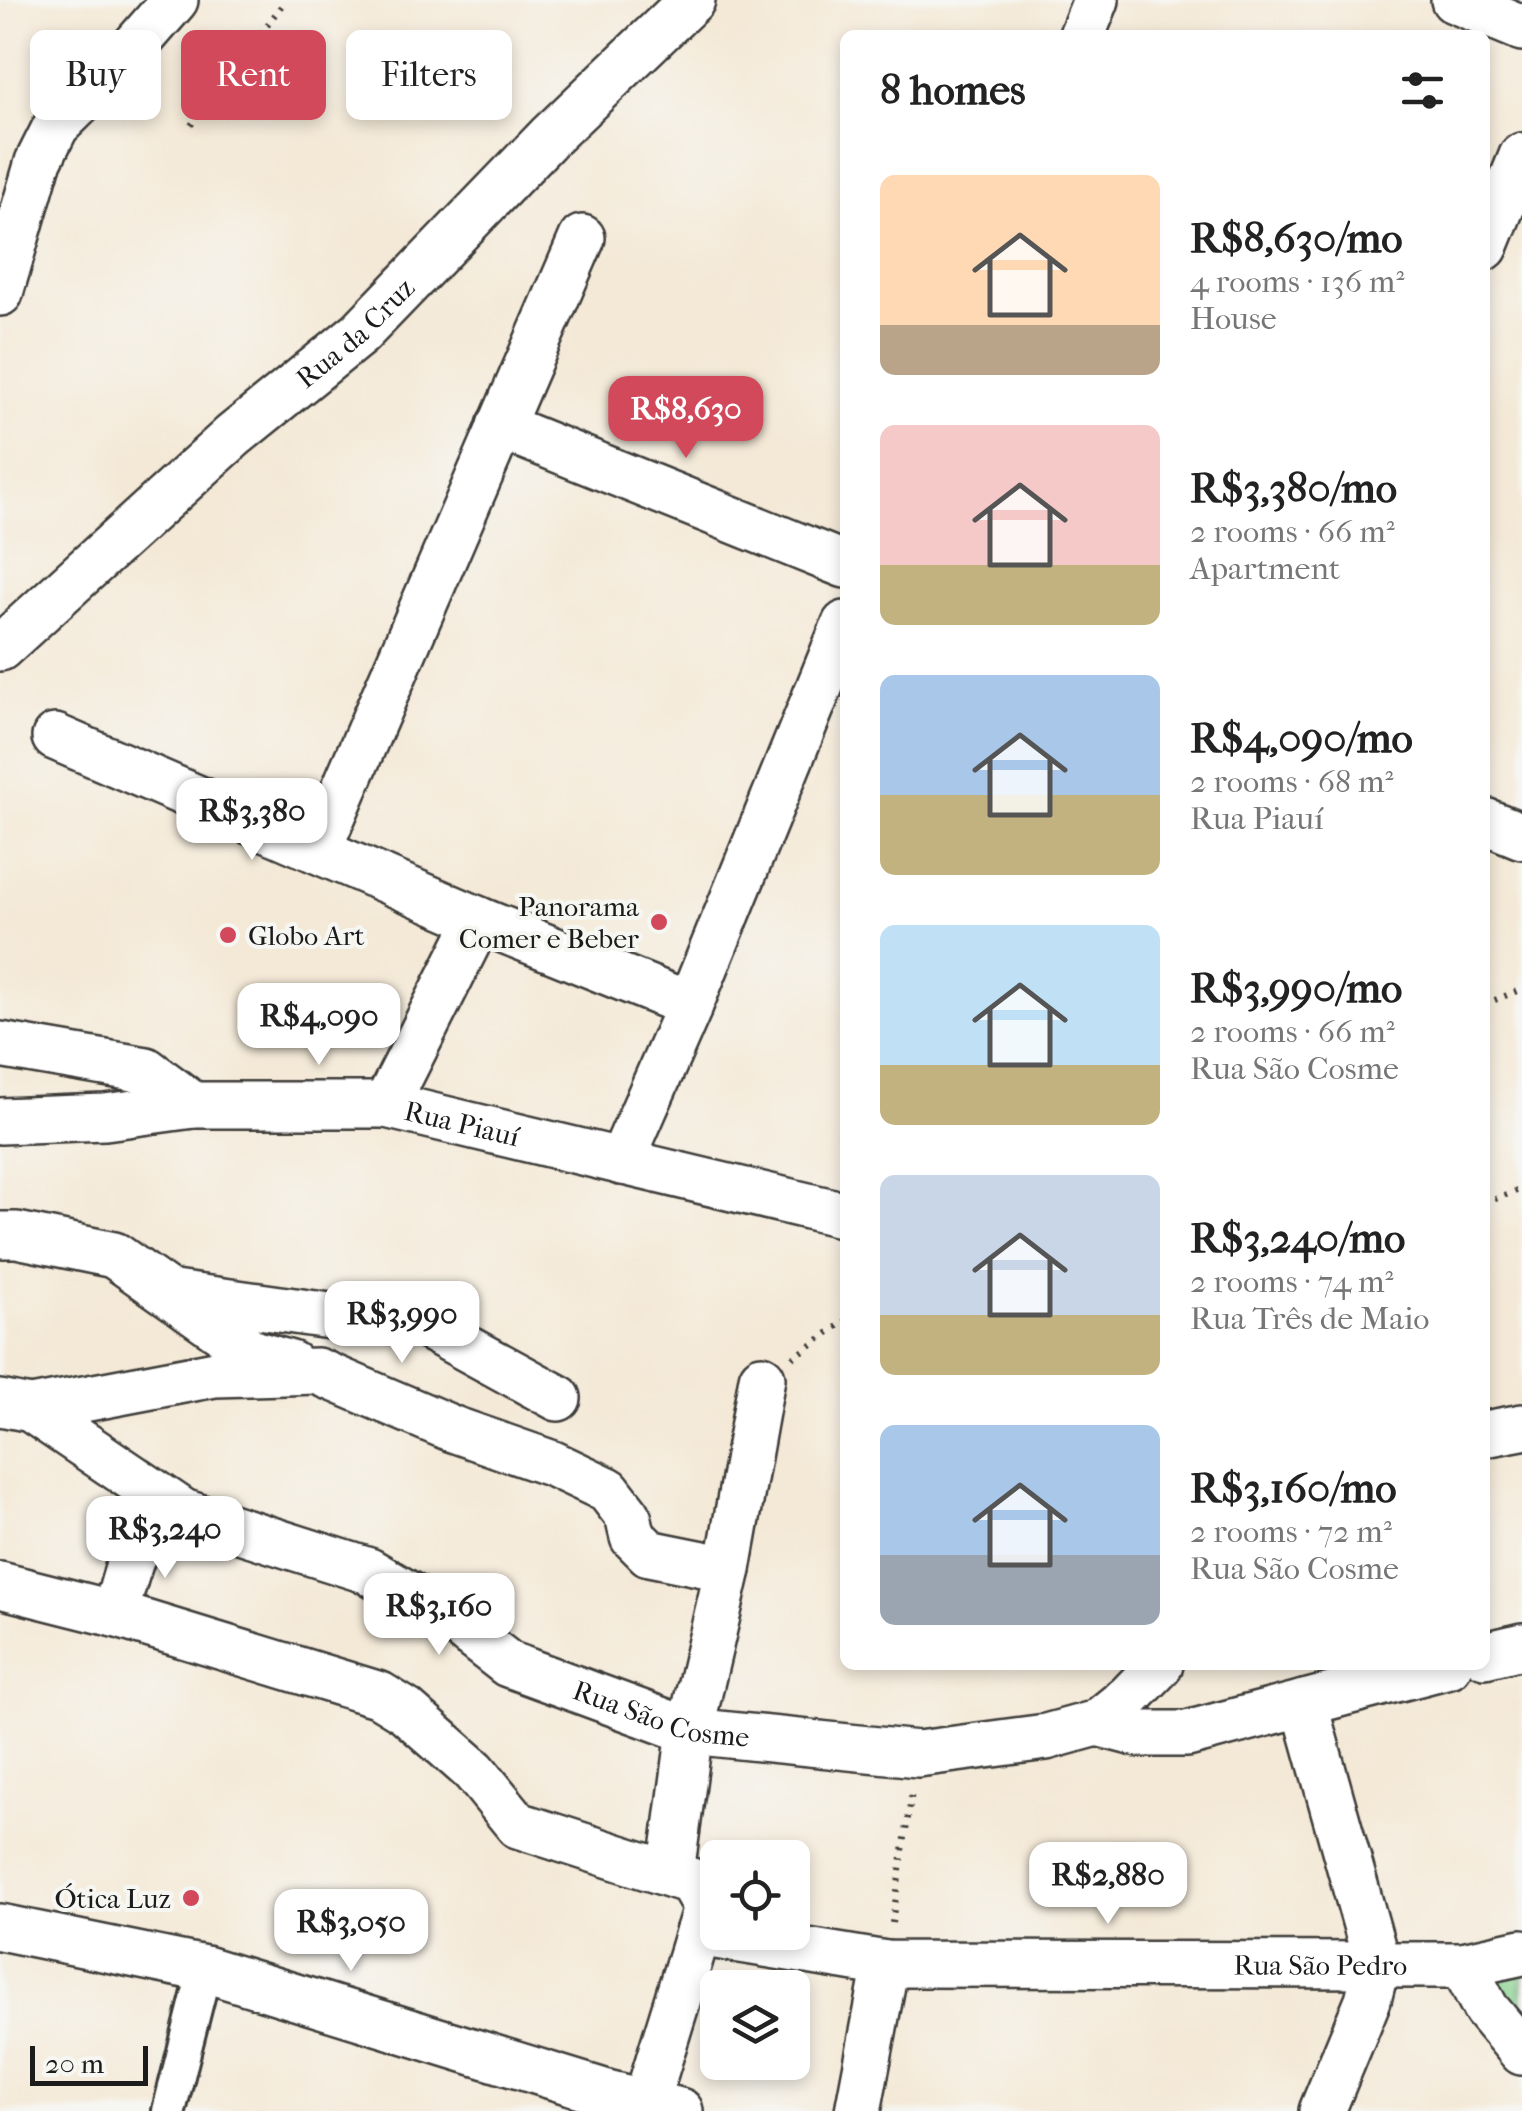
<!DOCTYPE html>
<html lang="en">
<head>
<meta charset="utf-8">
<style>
  body { margin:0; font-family:"IM FELL French Canon",serif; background:#f2f2f2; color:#222; height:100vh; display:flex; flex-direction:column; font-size:38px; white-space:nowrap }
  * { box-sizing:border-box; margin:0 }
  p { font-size:32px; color:#767676 }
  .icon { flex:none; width:55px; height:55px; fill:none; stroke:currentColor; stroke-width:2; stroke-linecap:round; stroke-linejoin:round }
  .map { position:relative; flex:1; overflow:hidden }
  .details { position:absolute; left:840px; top:30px; width:650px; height:1640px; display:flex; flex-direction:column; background:#fff; border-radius:15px; box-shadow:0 5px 15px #0003 }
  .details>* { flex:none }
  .guide { position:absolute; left:30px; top:30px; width:660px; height:90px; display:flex; gap:20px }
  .controls { position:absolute; left:700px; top:1840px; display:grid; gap:20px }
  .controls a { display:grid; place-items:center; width:110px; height:110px; border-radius:15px; background:#fff; box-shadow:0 5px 15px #0003; font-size:50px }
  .scale { position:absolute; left:30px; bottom:25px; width:118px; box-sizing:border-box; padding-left:10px; border:5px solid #1c1c1c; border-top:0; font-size:28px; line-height:35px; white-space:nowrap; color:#1c1c1c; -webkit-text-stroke:8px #f6f6f2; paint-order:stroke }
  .price { position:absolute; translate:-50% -85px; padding:0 22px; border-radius:20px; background:#fff; color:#222; font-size:32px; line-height:65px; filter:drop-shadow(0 2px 5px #0008) }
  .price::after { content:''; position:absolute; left:50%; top:60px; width:30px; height:22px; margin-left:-15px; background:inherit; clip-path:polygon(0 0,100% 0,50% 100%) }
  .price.current { background:#d1495b; color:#fff }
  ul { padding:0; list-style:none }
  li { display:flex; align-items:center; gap:30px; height:250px; padding:0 40px }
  li span { display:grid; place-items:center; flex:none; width:280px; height:200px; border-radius:15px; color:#555 }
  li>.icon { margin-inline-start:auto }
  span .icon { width:120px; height:120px; fill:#fffc; stroke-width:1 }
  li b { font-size:42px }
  h2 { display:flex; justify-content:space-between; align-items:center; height:120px; padding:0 40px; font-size:42px }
  .chip { padding:0 35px; border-radius:15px; background:#fff; box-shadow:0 5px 15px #0003; font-size:35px; line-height:90px }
  .chip.current { background:#d1495b; color:#fff }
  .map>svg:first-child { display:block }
  .green { fill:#87d290; stroke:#527756; stroke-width:2.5 }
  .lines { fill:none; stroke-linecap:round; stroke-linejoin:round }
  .pedestrian-casing { stroke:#3c3b38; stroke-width:38 }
  .minor-casing { stroke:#3c3b38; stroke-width:50 }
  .path { stroke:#3c3b38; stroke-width:6; stroke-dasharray:2.5 8; stroke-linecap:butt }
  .pedestrian { stroke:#fff; stroke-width:32 }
  .minor { stroke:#fff; stroke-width:45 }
  .poi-dot { fill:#d1495b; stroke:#f6f6f2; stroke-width:4 }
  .labels { text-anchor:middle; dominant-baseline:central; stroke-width:8; stroke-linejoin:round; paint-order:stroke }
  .street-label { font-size:28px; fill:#1c1c1c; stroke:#f6f6f2 }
  .poi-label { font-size:28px; fill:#1c1c1c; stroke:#f6f6f2; text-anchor:end }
</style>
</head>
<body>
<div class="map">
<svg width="1522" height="2111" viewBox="0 0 1522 2111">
  <rect width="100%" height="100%" fill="#f6f6f2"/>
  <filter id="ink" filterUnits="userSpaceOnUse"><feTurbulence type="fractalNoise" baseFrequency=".01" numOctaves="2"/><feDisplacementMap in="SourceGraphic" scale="20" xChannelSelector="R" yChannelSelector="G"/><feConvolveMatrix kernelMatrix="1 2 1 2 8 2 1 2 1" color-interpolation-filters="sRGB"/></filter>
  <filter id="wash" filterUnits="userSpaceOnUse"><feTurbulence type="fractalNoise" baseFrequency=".0048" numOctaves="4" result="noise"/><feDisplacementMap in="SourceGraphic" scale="40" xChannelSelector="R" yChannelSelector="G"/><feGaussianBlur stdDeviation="2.25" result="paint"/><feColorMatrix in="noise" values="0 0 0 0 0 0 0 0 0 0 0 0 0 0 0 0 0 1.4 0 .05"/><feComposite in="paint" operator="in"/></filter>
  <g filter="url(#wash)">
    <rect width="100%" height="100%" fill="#f4e9d7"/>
    <polygon class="green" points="1522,1968 1522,2035 1491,1979"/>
  </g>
  <g filter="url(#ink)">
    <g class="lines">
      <g class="pedestrian-casing">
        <polyline id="pedestrian" points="169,2111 205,1969"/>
      </g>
      <g class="minor-casing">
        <g id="minor">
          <polyline points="1454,0 1522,28"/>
          <polyline points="1082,35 1096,0"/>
          <polyline points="1485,247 1522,156"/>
          <polyline points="0,293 38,162 56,126 121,62 175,0"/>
          <polyline points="500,426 845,565"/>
          <path id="s1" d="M 0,648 L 233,436 L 360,333 L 549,137 L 692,0"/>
          <polyline points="55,737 479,920 690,1005"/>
          <polyline points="1485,821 1522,836"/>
          <polyline points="318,850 582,238"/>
          <polyline points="0,1045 146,1070 193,1105"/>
          <polyline points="386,1105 479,920"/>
          <path id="s2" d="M 0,1121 L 105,1117 L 193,1105 L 386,1105 L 845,1215"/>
          <polyline points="621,1162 690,1005 845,624"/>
          <polyline points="0,1235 17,1235 114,1255 253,1353 291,1364"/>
          <polyline points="174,1294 344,1318 419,1322 558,1398"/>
          <path id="s3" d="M 0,1403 L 31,1409 L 183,1512 L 369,1571 L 453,1621 L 508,1664 L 690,1731 L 918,1754 L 1046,1737 L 1097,1723 L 1139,1734 L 1187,1734 L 1449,1665"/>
          <polyline points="31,1409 215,1374 317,1371 453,1429 553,1464 608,1490 628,1516 633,1537 649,1553 728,1569"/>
          <polyline points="1485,1434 1522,1427"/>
          <polyline points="0,1585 115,1614 380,1695 406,1711 474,1771 518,1825 691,1881 706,1907 646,2102"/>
          <path d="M 115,1614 C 122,1590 133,1539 152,1522 C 160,1515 173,1514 183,1512"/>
          <polyline points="1485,1655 1522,1646"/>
          <polyline points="1304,1703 1377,1964 1368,2000 1322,2111"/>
          <polyline points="1097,1723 1129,1697 1160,1665"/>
          <polyline points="671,1873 690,1731 728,1569 762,1378"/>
          <polyline points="0,1927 205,1969 607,2093 680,2111"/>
          <path id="s4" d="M 698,1933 L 886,1964 L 1463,1965 L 1522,1952"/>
          <polyline points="1463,1965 1486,2009 1522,2052"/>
          <polyline points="858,2111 886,1964"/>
        </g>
      </g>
      <g class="path">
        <polyline points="191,125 286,0"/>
        <polyline points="1485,1004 1522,989"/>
        <polyline points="1485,1203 1522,1189"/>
        <polyline points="793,1358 845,1321"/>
        <polyline points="892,1923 912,1792"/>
      </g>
      <use href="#pedestrian" class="pedestrian"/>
      <use href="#minor" class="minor"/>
    </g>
  </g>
  <g class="poi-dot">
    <circle cx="659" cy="922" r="10"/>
    <circle cx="228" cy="935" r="10"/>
    <circle cx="191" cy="1898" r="10"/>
  </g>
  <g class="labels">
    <g class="street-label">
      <text stroke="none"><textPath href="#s1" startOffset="475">Rua da Cruz</textPath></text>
      <text stroke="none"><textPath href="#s2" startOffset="465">Rua Piauí</textPath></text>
      <text stroke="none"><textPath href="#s3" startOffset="740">Rua São Cosme</textPath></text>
      <text stroke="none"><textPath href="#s4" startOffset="625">Rua São Pedro</textPath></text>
    </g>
    <g class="poi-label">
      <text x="639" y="906">Panorama<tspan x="639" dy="32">Comer e Beber</tspan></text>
      <text x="248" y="935" text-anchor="start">Globo Art</text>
      <text x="171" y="1898">Ótica Luz</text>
    </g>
  </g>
</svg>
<div class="controls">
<a><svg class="icon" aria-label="locate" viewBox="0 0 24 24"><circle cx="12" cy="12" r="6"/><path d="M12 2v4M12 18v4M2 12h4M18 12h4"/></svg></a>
<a><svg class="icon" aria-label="layers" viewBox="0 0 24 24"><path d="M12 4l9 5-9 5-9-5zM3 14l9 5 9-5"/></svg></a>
</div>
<div class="scale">20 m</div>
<b class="price current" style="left:686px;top:461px">R$8,630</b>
<b class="price" style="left:252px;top:863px">R$3,380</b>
<b class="price" style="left:319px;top:1068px">R$4,090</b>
<b class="price" style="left:402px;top:1366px">R$3,990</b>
<b class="price" style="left:165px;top:1581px">R$3,240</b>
<b class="price" style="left:439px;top:1658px">R$3,160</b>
<b class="price" style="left:1108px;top:1927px">R$2,880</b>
<b class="price" style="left:351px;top:1974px">R$3,050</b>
<div class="guide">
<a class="chip">Buy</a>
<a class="chip current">Rent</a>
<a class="chip">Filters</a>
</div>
<section class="details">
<h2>8 homes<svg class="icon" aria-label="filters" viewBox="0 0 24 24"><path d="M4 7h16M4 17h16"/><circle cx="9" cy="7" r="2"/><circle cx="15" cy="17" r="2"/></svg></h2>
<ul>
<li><span style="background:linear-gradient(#ffd9b3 75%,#b9a48a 0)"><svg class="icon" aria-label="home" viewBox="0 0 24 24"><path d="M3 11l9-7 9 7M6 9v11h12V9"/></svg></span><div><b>R$8,630/mo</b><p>4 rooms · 136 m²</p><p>House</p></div></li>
<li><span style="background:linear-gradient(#f6c9c9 70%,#c2b280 0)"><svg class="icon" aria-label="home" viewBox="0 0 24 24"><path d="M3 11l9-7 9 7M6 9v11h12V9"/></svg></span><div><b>R$3,380/mo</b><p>2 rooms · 66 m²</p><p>Apartment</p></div></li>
<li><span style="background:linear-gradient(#a9c7e8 60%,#c2b280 0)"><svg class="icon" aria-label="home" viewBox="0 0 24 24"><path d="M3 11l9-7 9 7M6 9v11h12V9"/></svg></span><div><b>R$4,090/mo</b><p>2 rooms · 68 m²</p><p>Rua Piauí</p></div></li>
<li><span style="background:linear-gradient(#bfe0f5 70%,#c2b280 0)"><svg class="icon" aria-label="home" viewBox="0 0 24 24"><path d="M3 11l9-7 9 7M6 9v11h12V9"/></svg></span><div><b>R$3,990/mo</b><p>2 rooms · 66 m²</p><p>Rua São Cosme</p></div></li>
<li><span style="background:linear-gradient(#c9d6e8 70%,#c2b280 0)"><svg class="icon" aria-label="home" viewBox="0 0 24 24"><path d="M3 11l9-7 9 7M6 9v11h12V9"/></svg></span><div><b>R$3,240/mo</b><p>2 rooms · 74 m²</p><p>Rua Três de Maio</p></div></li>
<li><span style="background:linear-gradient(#a9c7e8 65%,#9aa5b1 0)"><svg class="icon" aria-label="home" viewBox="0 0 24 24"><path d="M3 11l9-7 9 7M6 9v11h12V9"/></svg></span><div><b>R$3,160/mo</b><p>2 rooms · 72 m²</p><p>Rua São Cosme</p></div></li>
</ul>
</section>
</div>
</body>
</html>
